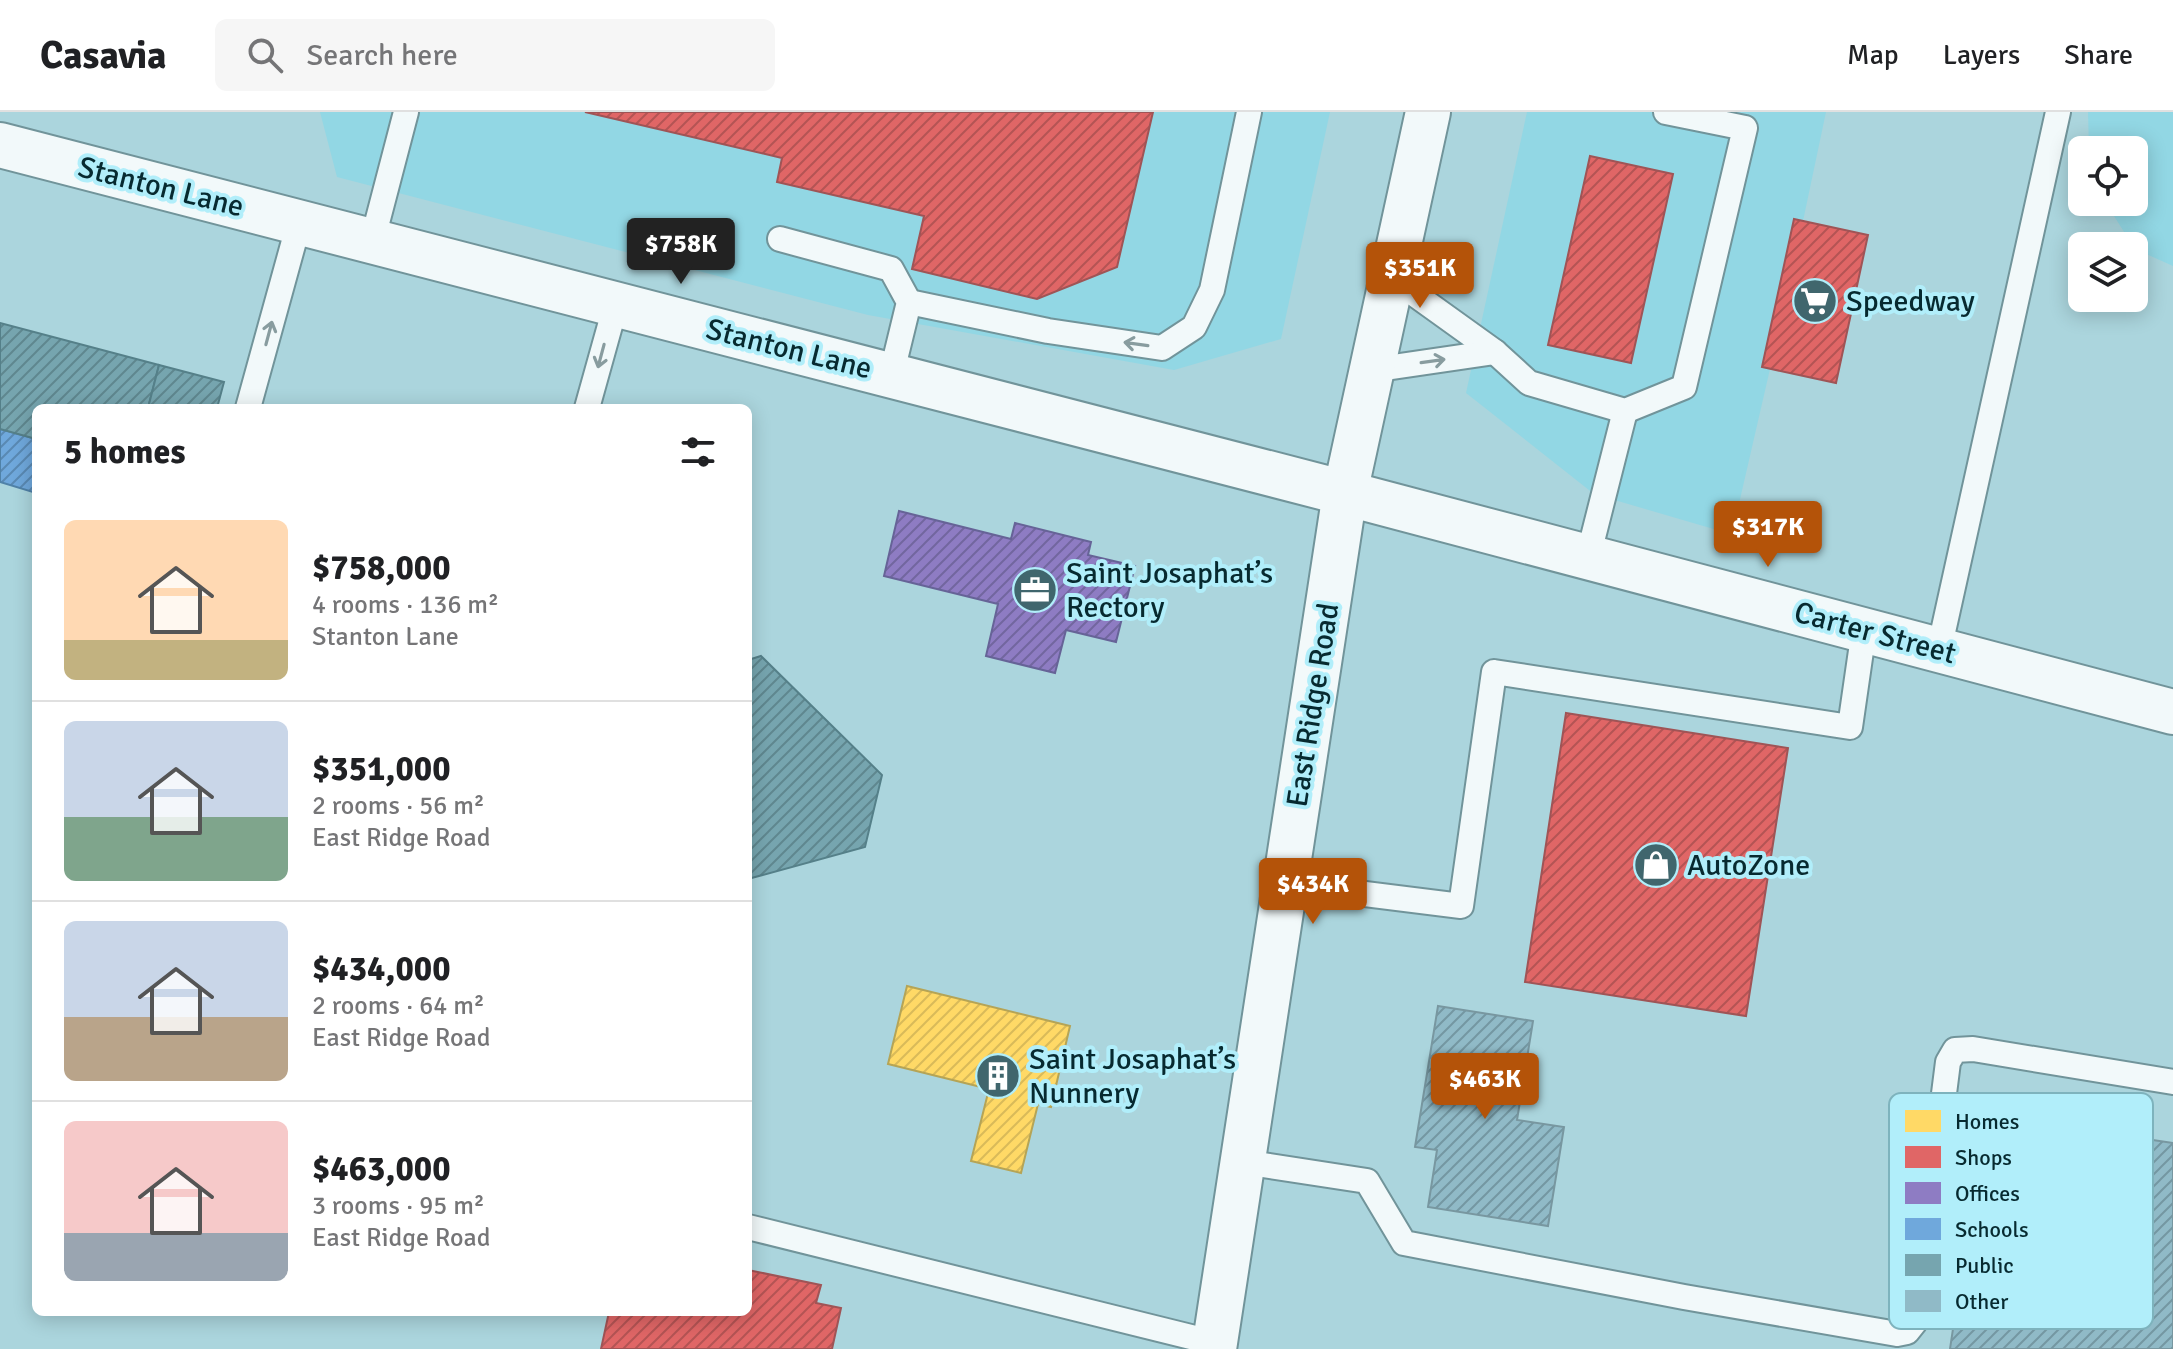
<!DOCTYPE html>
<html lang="en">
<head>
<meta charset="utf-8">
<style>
  body { margin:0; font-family:Signika,sans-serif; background:#f6f6f6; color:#202124; height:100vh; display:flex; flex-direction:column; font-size:30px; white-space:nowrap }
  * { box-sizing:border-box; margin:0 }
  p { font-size:26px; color:#757577 }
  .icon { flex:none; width:44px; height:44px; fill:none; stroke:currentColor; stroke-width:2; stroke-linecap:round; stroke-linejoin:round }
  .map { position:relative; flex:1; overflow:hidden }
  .drawer { position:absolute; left:32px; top:292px; width:720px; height:912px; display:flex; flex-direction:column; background:#fff; border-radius:12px; box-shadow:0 4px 20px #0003 }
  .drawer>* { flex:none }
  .buttons { position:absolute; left:2068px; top:24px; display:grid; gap:16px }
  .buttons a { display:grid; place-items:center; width:80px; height:80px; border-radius:12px; background:#fff; box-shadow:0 4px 20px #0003; font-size:40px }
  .price { position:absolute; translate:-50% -68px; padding:0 18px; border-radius:8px; background:#b45309; color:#fff; font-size:26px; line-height:52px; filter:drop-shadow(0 2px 4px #0008) }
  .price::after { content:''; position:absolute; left:50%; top:48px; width:24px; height:18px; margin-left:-12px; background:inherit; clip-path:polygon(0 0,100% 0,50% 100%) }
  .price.active { background:#222; color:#fff }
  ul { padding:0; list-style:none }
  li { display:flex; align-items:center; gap:24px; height:200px; padding:0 32px }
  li+li { border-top:2px solid #e0e0e0 }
  li span { display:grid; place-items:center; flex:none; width:224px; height:160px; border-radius:12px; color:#555 }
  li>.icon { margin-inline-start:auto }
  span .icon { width:96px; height:96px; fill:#fffc; stroke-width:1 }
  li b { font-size:34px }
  h2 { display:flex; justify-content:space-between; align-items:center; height:96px; padding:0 32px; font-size:34px }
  header { display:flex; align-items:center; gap:48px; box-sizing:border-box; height:112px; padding:0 40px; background:#fff; border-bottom:2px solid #e0e0e0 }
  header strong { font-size:38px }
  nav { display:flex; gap:44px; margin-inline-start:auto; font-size:28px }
  .search { width:560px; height:72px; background:#f6f6f6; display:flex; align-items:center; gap:20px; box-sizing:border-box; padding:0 28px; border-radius:12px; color:#757577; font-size:30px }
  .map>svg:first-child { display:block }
  .built { fill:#92d7e4 }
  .homes { fill:url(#homes-hatch); stroke:#b5a456; stroke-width:2 }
  .shops { fill:url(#shops-hatch); stroke:#9f5456; stroke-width:2 }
  .offices { fill:url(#offices-hatch); stroke:#666397; stroke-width:2 }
  .schools { fill:url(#schools-hatch); stroke:#5082a8; stroke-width:2 }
  .public { fill:url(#public-hatch); stroke:#558089; stroke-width:2 }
  .building { fill:url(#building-hatch); stroke:#7897a0; stroke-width:2 }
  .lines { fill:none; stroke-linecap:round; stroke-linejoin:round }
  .lane-casing { stroke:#71949a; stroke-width:28 }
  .street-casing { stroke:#71949a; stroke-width:48 }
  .secondary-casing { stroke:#71949a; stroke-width:48 }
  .lane { stroke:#f2f9fa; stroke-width:24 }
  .street { stroke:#f2f9fa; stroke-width:44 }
  .secondary { stroke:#f2f9fa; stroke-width:44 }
  .oneway { stroke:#889c9f }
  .labels { text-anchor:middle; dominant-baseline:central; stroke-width:8; stroke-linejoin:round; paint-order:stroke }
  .street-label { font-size:30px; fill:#072a30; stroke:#b1eefa }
  .poi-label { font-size:30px; fill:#072a30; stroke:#b1eefa; text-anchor:start }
  .key { fill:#b1eefa; stroke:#7eb3bd; stroke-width:2 }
  .key-label { font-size:22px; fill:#072a30 }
</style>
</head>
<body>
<header>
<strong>Casavia</strong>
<div class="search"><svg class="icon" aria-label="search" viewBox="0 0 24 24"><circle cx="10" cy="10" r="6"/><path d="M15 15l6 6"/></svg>Search here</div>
<nav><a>Map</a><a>Layers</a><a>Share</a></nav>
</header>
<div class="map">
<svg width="2173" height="1237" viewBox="0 0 2173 1237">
  <defs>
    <pattern id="homes-hatch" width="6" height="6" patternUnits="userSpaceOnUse" patternTransform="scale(2)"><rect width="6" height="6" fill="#ffd966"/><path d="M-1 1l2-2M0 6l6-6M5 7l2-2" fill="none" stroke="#d9ba59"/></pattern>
    <pattern id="shops-hatch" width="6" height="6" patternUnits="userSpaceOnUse" patternTransform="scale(2)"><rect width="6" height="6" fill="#e06666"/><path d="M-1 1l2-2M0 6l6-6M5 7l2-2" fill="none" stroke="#b45454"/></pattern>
    <pattern id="offices-hatch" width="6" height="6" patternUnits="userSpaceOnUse" patternTransform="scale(2)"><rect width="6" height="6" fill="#8e7cc3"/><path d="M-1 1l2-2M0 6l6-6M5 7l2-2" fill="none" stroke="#72669f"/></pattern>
    <pattern id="schools-hatch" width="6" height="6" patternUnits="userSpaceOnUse" patternTransform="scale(2)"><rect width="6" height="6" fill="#6fa8dc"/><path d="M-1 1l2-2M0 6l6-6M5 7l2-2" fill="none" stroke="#5989b3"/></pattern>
    <pattern id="public-hatch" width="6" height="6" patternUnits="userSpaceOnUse" patternTransform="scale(2)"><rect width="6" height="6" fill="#76a5af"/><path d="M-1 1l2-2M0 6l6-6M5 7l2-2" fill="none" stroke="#5f878f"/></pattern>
    <pattern id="building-hatch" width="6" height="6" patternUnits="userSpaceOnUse" patternTransform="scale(2)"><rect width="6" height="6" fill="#90bac7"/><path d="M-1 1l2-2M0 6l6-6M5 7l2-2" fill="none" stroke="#7497a2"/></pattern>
  </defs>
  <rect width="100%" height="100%" fill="#abd5dd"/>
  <g class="built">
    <polygon points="320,0 1330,0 1281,227 1174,258 868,203 337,65"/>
    <polygon points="1527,0 1826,0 1803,109 1868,123 1836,271 1770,257 1738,396 1724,393 1717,418 1594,382 1466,281"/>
    <polygon points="2088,0 2173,0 2173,154 2135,137 2105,90 2134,90 2134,38 2089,38"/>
  </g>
  <polygon class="homes" points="907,874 1070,914 1051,995 1038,992 1021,1061 971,1049 989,977 888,952"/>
  <g class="shops">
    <polygon points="585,0 1153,0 1117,155 1037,187 912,157 924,104 777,70 782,46"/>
    <polygon points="1590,44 1673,62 1631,251 1548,233"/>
    <polygon points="1794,107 1868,123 1836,271 1762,255"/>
    <polygon points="1566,601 1788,636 1746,904 1525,870"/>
    <polygon points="748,1158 821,1173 816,1191 841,1196 832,1237 601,1237 609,1200 748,1200"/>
  </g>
  <polygon class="offices" points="899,399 1011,427 1015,411 1091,430 1088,443 1135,454 1116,530 1066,518 1055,561 986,544 998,492 884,464"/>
  <polygon class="schools" points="0,317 36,327 36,381 0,370"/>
  <g class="public">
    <polygon points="0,211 159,253 148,296 36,296 36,327 0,317"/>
    <polygon points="159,253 224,270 217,296 148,296"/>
    <polygon points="761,544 882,663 865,735 748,767 748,548"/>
  </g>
  <g class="building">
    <polygon points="1438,894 1533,909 1517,1008 1564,1015 1548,1114 1428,1095 1437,1038 1415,1035"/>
    <polygon points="1985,1003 2173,1031 2173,1237 1950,1237"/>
  </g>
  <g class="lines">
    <g class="lane-casing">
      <g id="lane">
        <polyline points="780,127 891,157 909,190 891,264"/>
        <polyline points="372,130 406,0"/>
        <polyline points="1392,166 1495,240 1529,271 1625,299 1684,275 1745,16 1666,0"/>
        <polyline points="909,190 1048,219 1162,236 1194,215 1212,178 1249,0"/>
        <polyline points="1372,258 1495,240"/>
        <polyline points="248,296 299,111"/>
        <polyline points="587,296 616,192"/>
        <polyline points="1588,445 1625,299"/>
        <polyline points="1939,538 2058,0"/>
        <polyline points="1285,772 1461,794 1494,560 1850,615 1864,518"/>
        <polyline points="1243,1050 1367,1069 1404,1131 1684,1185 1897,1222 1907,1220 1915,1210 1948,950 1955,938 1973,937 2173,970"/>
        <polyline points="748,1115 1215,1231"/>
      </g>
    </g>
    <g class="street-casing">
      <polyline id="street" points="0,33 1345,381"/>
    </g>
    <g class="secondary-casing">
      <g id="secondary">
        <polyline points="1345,381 2173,600"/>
        <polyline points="1214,1237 1345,381 1428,0"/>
      </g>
    </g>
    <use href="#lane" class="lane"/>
    <use href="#street" class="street"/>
    <use href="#secondary" class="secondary"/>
  </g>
  <defs><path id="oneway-shaft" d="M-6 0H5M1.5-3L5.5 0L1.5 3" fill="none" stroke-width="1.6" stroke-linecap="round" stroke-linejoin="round" transform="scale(2)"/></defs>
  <g class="oneway">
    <use href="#oneway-shaft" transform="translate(269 221) rotate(-75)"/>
    <use href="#oneway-shaft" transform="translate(1136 232) rotate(-172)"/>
    <use href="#oneway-shaft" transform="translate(601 244) rotate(105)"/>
    <use href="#oneway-shaft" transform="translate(1433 249) rotate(-8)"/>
  </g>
  <defs>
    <g id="supermarket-disc" transform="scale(2.3)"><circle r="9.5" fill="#40666d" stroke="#b1eefa"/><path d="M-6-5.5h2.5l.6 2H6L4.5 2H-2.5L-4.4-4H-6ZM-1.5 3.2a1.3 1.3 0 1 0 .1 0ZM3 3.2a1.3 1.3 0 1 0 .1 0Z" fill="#fff"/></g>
    <g id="office-disc" transform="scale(2.3)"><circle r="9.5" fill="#40666d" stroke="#b1eefa"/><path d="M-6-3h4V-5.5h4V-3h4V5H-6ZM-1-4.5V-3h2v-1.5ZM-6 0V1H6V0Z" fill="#fff"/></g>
    <g id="shop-disc" transform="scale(2.3)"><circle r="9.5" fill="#40666d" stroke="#b1eefa"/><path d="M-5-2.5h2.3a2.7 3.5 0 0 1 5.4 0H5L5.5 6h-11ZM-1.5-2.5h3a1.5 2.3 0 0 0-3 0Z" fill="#fff"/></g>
    <g id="building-disc" transform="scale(2.3)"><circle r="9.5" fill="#40666d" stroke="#b1eefa"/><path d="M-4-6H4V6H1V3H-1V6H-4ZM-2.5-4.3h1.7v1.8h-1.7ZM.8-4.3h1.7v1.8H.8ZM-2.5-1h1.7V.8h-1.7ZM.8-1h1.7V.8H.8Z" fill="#fff"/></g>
  </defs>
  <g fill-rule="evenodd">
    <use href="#supermarket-disc" x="1815" y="189"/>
    <use href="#office-disc" x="1035" y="478"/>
    <use href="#shop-disc" x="1656" y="753"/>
    <use href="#building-disc" x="998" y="964"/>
  </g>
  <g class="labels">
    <g class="street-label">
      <text transform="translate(161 75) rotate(14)">Stanton Lane</text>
      <text transform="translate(789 237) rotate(14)">Stanton Lane</text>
      <text transform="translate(1875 521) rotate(15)">Carter Street</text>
      <text transform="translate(1313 593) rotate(-81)">East Ridge Road</text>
    </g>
    <g class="poi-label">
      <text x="1846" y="189">Speedway</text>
      <text x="1066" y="461">Saint Josaphat’s<tspan x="1066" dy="34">Rectory</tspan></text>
      <text x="1687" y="753">AutoZone</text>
      <text x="1029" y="947">Saint Josaphat’s<tspan x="1029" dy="34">Nunnery</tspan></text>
    </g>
  </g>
  <rect x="1889" y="981" width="264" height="236" rx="12" class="key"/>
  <rect x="1905" y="998" width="36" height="22" fill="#ffd966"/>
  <rect x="1905" y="1034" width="36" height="22" fill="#e06666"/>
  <rect x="1905" y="1070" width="36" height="22" fill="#8e7cc3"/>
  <rect x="1905" y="1106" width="36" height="22" fill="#6fa8dc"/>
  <rect x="1905" y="1142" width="36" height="22" fill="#76a5af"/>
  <rect x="1905" y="1178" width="36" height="22" fill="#90bac7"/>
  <g class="key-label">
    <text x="1955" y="1017">Homes</text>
    <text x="1955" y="1053">Shops</text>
    <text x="1955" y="1089">Offices</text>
    <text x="1955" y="1125">Schools</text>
    <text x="1955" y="1161">Public</text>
    <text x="1955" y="1197">Other</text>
  </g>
</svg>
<div class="buttons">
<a><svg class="icon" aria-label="locate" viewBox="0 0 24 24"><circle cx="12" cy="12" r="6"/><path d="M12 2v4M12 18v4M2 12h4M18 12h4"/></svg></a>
<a><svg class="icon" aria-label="layers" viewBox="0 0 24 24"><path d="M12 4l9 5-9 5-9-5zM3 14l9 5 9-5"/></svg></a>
</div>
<b class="price active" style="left:681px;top:174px">$758K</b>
<b class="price" style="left:1420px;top:198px">$351K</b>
<b class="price" style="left:1768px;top:457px">$317K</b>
<b class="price" style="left:1313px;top:814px">$434K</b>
<b class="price" style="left:1485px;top:1009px">$463K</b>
<section class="drawer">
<h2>5 homes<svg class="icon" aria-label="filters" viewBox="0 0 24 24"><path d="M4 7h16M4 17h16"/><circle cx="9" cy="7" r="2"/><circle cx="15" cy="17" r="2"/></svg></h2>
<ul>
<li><span style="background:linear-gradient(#ffd9b3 75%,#c2b280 0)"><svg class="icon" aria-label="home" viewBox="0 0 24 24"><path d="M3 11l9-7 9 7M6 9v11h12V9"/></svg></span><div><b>$758,000</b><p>4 rooms · 136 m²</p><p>Stanton Lane</p></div></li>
<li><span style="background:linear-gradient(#c9d6e8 60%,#7fa58c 0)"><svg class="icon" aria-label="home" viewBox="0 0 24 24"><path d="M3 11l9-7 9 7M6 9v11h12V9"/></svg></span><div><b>$351,000</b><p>2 rooms · 56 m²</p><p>East Ridge Road</p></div></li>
<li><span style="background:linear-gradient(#c9d6e8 60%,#b9a48a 0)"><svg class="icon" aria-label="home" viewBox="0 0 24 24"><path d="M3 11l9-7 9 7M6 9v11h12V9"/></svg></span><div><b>$434,000</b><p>2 rooms · 64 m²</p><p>East Ridge Road</p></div></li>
<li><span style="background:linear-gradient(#f6c9c9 70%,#9aa5b1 0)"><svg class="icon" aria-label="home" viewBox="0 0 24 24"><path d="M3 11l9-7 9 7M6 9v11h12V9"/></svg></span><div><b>$463,000</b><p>3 rooms · 95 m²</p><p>East Ridge Road</p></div></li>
</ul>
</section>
</div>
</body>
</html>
